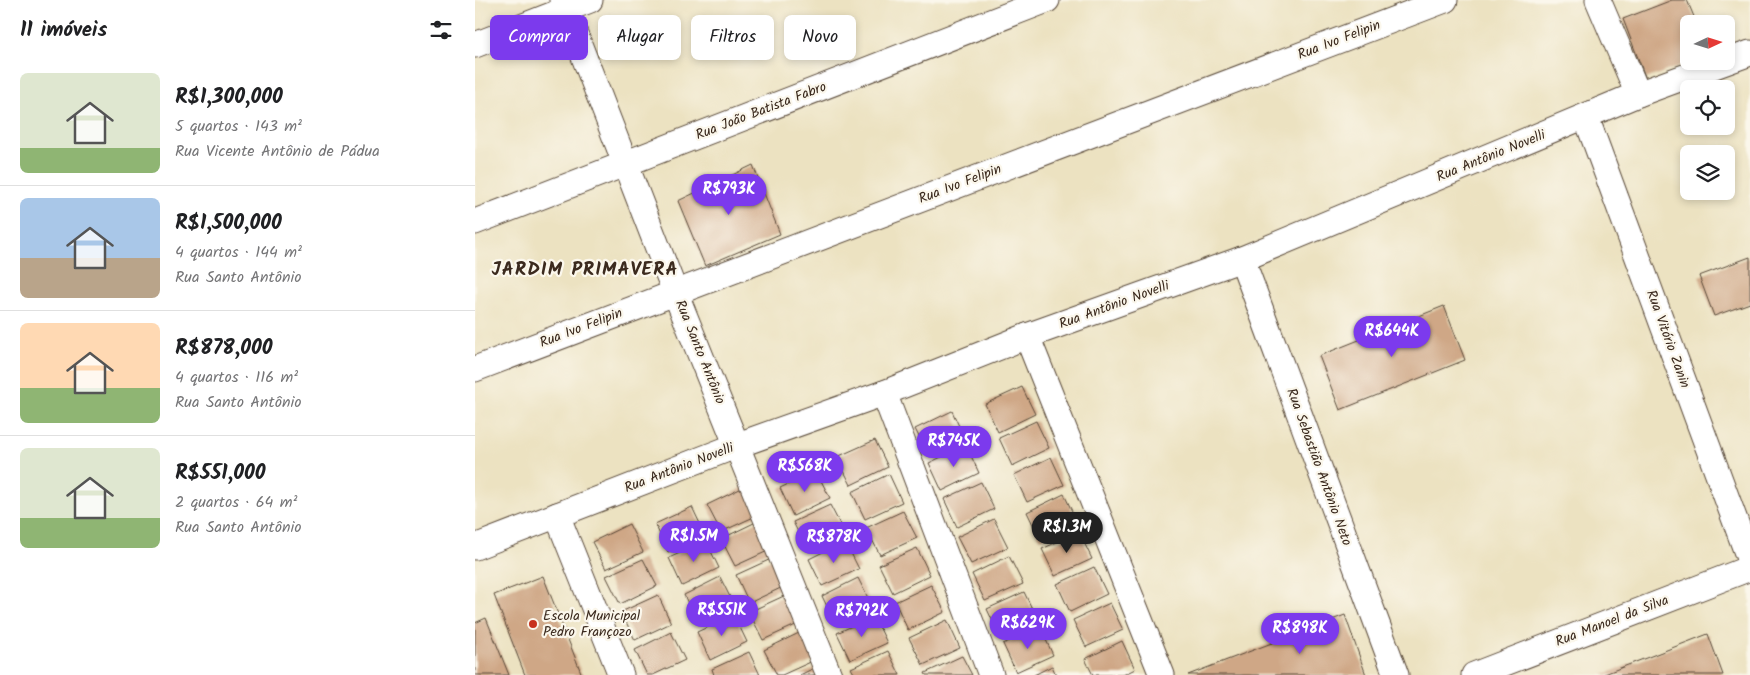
<!DOCTYPE html>
<html lang="pt">
<head>
<meta charset="utf-8">
<style>
  body { margin:0; font-family:Kalam,sans-serif; background:#f6f6f6; color:#202124; height:100vh; display:flex; flex-direction:column; font-size:19px; white-space:nowrap }
  * { box-sizing:border-box; margin:0 }
  p { font-size:16px; color:#757577 }
  .icon { flex:none; width:28px; height:28px; fill:none; stroke:currentColor; stroke-width:2; stroke-linecap:round; stroke-linejoin:round }
  .map { position:relative; flex:1; overflow:hidden }
  .side { display:flex; flex-direction:column; background:#fff; width:475px }
  .side>* { flex:none }
  .guide { position:absolute; left:15px; top:15px; width:475px; height:45px; display:flex; gap:10px }
  .needle { width:32px; rotate:86deg }
  .tools { position:absolute; left:1205px; top:15px; display:grid; gap:10px }
  .tools a { display:grid; place-items:center; width:55px; height:55px; border-radius:8px; background:#fff; box-shadow:0 2px 8px #0003; font-size:25px }
  .price { position:absolute; translate:-50% -42px; padding:0 11px; border-radius:18px; background:#7c3aed; color:#fff; font-size:16px; line-height:32px; filter:drop-shadow(0 1px 2px #0008) }
  .price::after { content:''; position:absolute; left:50%; top:30px; width:15px; height:11px; margin-left:-8px; background:inherit; clip-path:polygon(0 0,100% 0,50% 100%) }
  .price.selected { background:#222; color:#fff }
  ul { padding:0; list-style:none }
  li { display:flex; align-items:center; gap:15px; height:125px; padding:0 20px }
  li+li { border-top:1px solid #e0e0e0 }
  li span { display:grid; place-items:center; flex:none; width:140px; height:100px; border-radius:8px; color:#555 }
  li>.icon { margin-inline-start:auto }
  span .icon { width:60px; height:60px; fill:#fffc; stroke-width:1 }
  li b { font-size:21px }
  h2 { display:flex; justify-content:space-between; align-items:center; height:60px; padding:0 20px; font-size:21px }
  .pill { padding:0 18px; border-radius:8px; background:#fff; box-shadow:0 2px 8px #0003; font-size:18px; line-height:45px }
  .pill.selected { background:#7c3aed; color:#fff }
  main { display:flex; flex:1; min-height:0 }
  .map>svg:first-child { display:block }
  .building { fill:#cfa786 }
  .lines { fill:none; stroke-linecap:round; stroke-linejoin:round }
  .minor-casing { stroke:#564636; stroke-width:27 }
  .minor { stroke:#fff; stroke-width:25 }
  .poi-dot { fill:#c8321e; stroke:#fbf7ec; stroke-width:2 }
  .labels { text-anchor:middle; dominant-baseline:central; stroke-width:4.5; stroke-linejoin:round; paint-order:stroke }
  .street-label { font-size:14px; fill:#3b2a1e; stroke:#fbf7ec }
  .poi-label { font-size:14px; fill:#3b2a1e; stroke:#fbf7ec; text-anchor:start }
  .district-label { font-size:19px; font-weight:bold; letter-spacing:1px; fill:#3b2a1e; stroke:#fbf7ec }
</style>
</head>
<body>
<main>
<section class="side">
<h2>11 imóveis<svg class="icon" aria-label="filters" viewBox="0 0 24 24"><path d="M4 7h16M4 17h16"/><circle cx="9" cy="7" r="2"/><circle cx="15" cy="17" r="2"/></svg></h2>
<ul>
<li><span style="background:linear-gradient(#dfe7d0 75%,#8fb573 0)"><svg class="icon" aria-label="home" viewBox="0 0 24 24"><path d="M3 11l9-7 9 7M6 9v11h12V9"/></svg></span><div><b>R$1,300,000</b><p>5 quartos · 143 m²</p><p>Rua Vicente Antônio de Pádua</p></div></li>
<li><span style="background:linear-gradient(#a9c7e8 60%,#b9a48a 0)"><svg class="icon" aria-label="home" viewBox="0 0 24 24"><path d="M3 11l9-7 9 7M6 9v11h12V9"/></svg></span><div><b>R$1,500,000</b><p>4 quartos · 144 m²</p><p>Rua Santo Antônio</p></div></li>
<li><span style="background:linear-gradient(#ffd9b3 65%,#8fb573 0)"><svg class="icon" aria-label="home" viewBox="0 0 24 24"><path d="M3 11l9-7 9 7M6 9v11h12V9"/></svg></span><div><b>R$878,000</b><p>4 quartos · 116 m²</p><p>Rua Santo Antônio</p></div></li>
<li><span style="background:linear-gradient(#dfe7d0 70%,#8fb573 0)"><svg class="icon" aria-label="home" viewBox="0 0 24 24"><path d="M3 11l9-7 9 7M6 9v11h12V9"/></svg></span><div><b>R$551,000</b><p>2 quartos · 64 m²</p><p>Rua Santo Antônio</p></div></li>
</ul>
</section>
<div class="map">
<svg width="1275" height="675" viewBox="0 0 1275 675">
  <rect width="100%" height="100%" fill="#fbf7ec"/>
  <filter id="ink" filterUnits="userSpaceOnUse"><feTurbulence type="fractalNoise" baseFrequency=".02" numOctaves="2"/><feDisplacementMap in="SourceGraphic" scale="10" xChannelSelector="R" yChannelSelector="G"/><feConvolveMatrix kernelMatrix="1 2 1 2 8 2 1 2 1" color-interpolation-filters="sRGB"/></filter>
  <filter id="wash" filterUnits="userSpaceOnUse"><feTurbulence type="fractalNoise" baseFrequency=".0096" numOctaves="4" result="noise"/><feDisplacementMap in="SourceGraphic" scale="20" xChannelSelector="R" yChannelSelector="G"/><feGaussianBlur stdDeviation="1.12" result="paint"/><feColorMatrix in="noise" values="0 0 0 0 0 0 0 0 0 0 0 0 0 0 0 0 0 1.4 0 .05"/><feComposite in="paint" operator="in"/></filter>
  <g filter="url(#wash)">
    <rect width="100%" height="100%" fill="#ece2c1"/>
    <g id="blocks">
      <g class="building">
        <polygon points="1197,0 1212,0 1222,24 1214,24 1214,62 1171,79 1148,19"/>
        <polygon points="278,165 305,234 230,266 203,201"/>
        <polygon points="1275,257 1275,303 1239,316 1224,276"/>
        <polygon points="969,306 990,360 865,410 844,356"/>
        <polygon points="547,387 560,414 523,432 510,404"/>
        <polygon points="477,411 490,439 454,456 440,429"/>
        <polygon points="561,421 574,448 537,466 524,438"/>
        <polygon points="400,440 413,467 376,485 362,457"/>
        <polygon points="491,445 504,473 467,491 454,463"/>
        <polygon points="576,457 589,485 552,502 539,475"/>
        <polygon points="341,471 355,498 318,516 305,488"/>
        <polygon points="414,474 427,502 390,519 377,492"/>
        <polygon points="506,482 519,509 482,527 469,499"/>
        <polygon points="269,487 283,515 246,532 232,505"/>
        <polygon points="589,494 602,522 565,539 552,512"/>
        <polygon points="355,505 369,532 332,550 318,522"/>
        <polygon points="217,507 230,534 193,552 180,524"/>
        <polygon points="428,511 442,538 405,555 391,528"/>
        <polygon points="519,519 533,547 496,564 482,537"/>
        <polygon points="283,521 297,549 260,566 246,539"/>
        <polygon points="154,524 168,552 131,569 117,542"/>
        <polygon points="604,532 617,559 580,576 567,549"/>
        <polygon points="231,541 244,568 207,586 194,558"/>
        <polygon points="370,541 384,569 347,586 334,559"/>
        <polygon points="442,548 455,575 418,593 404,565"/>
        <polygon points="534,556 548,584 510,601 497,574"/>
        <polygon points="298,558 312,585 274,603 261,575"/>
        <polygon points="168,559 182,586 145,604 131,576"/>
        <polygon points="619,567 632,594 595,612 582,584"/>
        <polygon points="68,576 107,675 50,675 19,595"/>
        <polygon points="245,577 259,605 222,622 209,595"/>
        <polygon points="383,578 397,606 360,623 347,596"/>
        <polygon points="456,585 470,612 433,630 420,602"/>
        <polygon points="549,592 562,619 525,637 512,609"/>
        <polygon points="183,595 196,623 160,640 146,612"/>
        <polygon points="311,595 325,623 288,640 274,612"/>
        <polygon points="635,603 648,630 611,647 598,620"/>
        <polygon points="259,615 272,642 235,660 222,632"/>
        <polygon points="870,615 891,675 713,675"/>
        <polygon points="399,616 412,643 375,660 362,633"/>
        <polygon points="11,618 34,675 0,675 0,623"/>
        <polygon points="472,620 485,648 448,665 434,638"/>
        <polygon points="565,627 578,655 541,672 528,644"/>
        <polygon points="196,632 210,660 178,675 172,675 160,650"/>
        <polygon points="326,632 340,660 307,675 302,675 289,650"/>
        <polygon points="1233,634 1248,675 1127,675"/>
        <polygon points="647,641 660,669 648,675 618,675 610,659"/>
        <polygon points="413,651 425,675 380,675 376,668"/>
        <polygon points="274,652 285,675 239,675 237,669"/>
        <polygon points="487,656 497,675 451,675 450,673"/>
        <polygon points="577,666 581,675 559,675"/>
        <polygon points="341,667 345,675 325,675"/>
      </g>
    </g>
  </g>
  <g filter="url(#ink)">
    <use href="#blocks" fill-opacity="0" stroke="#564636" stroke-width="1"/>
    <g class="lines">
      <g class="minor-casing">
        <g id="minor">
          <polyline points="87,0 200,292 354,675"/>
          <polyline points="1123,0 1163,94"/>
          <polyline points="0,45 115,0"/>
          <polyline points="1111,117 1275,561"/>
          <polyline points="0,222 572,0"/>
          <polyline points="767,259 921,675"/>
          <polyline points="552,336 687,675"/>
          <polyline points="0,369 970,0"/>
          <polyline points="409,393 516,675"/>
          <polyline points="82,515 146,675"/>
          <polyline points="0,547 263,445 409,393 552,336 767,259 1163,94 1275,53"/>
          <polyline points="999,675 1275,568"/>
        </g>
      </g>
      <use href="#minor" class="minor"/>
    </g>
  </g>
  <circle class="poi-dot" cx="58" cy="624" r="5"/>
  <g class="labels">
    <g class="street-label">
      <text transform="translate(864 40) rotate(-21)">Rua Ivo Felipin</text>
      <text transform="translate(286 111) rotate(-21)">Rua João Batista Fabro</text>
      <text transform="translate(1016 156) rotate(-22)">Rua Antônio Novelli</text>
      <text transform="translate(485 184) rotate(-21)">Rua Ivo Felipin</text>
      <text transform="translate(639 305) rotate(-20)">Rua Antônio Novelli</text>
      <text transform="translate(106 328) rotate(-21)">Rua Ivo Felipin</text>
      <text transform="translate(1193 339) rotate(70)">Rua Vitório Zanin</text>
      <text transform="translate(225 352) rotate(68)">Rua Santo Antônio</text>
      <text transform="translate(844 467) rotate(70)">Rua Sebastião Antônio Neto</text>
      <text transform="translate(204 468) rotate(-21)">Rua Antônio Novelli</text>
      <text transform="translate(1137 621) rotate(-21)">Rua Manoel da Silva</text>
    </g>
    <g class="poi-label">
      <text x="68" y="616">Escola Municipal<tspan x="68" dy="16">Pedro Françozo</tspan></text>
    </g>
    <g class="district-label">
      <text x="110" y="270">JARDIM PRIMAVERA</text>
    </g>
  </g>
</svg>
<div class="tools">
<a><svg class="needle" viewBox="-14 -14 28 28"><path d="M0-13l5 13h-10z" fill="#e53935"/><path d="M0 13l5-13h-10z" fill="#757577"/></svg></a>
<a><svg class="icon" aria-label="locate" viewBox="0 0 24 24"><circle cx="12" cy="12" r="6"/><path d="M12 2v4M12 18v4M2 12h4M18 12h4"/></svg></a>
<a><svg class="icon" aria-label="layers" viewBox="0 0 24 24"><path d="M12 4l9 5-9 5-9-5zM3 14l9 5 9-5"/></svg></a>
</div>
<b class="price" style="left:254px;top:216px">R$793K</b>
<b class="price" style="left:917px;top:358px">R$644K</b>
<b class="price" style="left:479px;top:468px">R$745K</b>
<b class="price" style="left:330px;top:493px">R$568K</b>
<b class="price selected" style="left:592px;top:554px">R$1.3M</b>
<b class="price" style="left:219px;top:563px">R$1.5M</b>
<b class="price" style="left:359px;top:564px">R$878K</b>
<b class="price" style="left:247px;top:637px">R$551K</b>
<b class="price" style="left:387px;top:638px">R$792K</b>
<b class="price" style="left:553px;top:650px">R$629K</b>
<b class="price" style="left:825px;top:655px">R$898K</b>
<div class="guide">
<a class="pill selected">Comprar</a>
<a class="pill">Alugar</a>
<a class="pill">Filtros</a>
<a class="pill">Novo</a>
</div>
</div>
</main>
</body>
</html>
